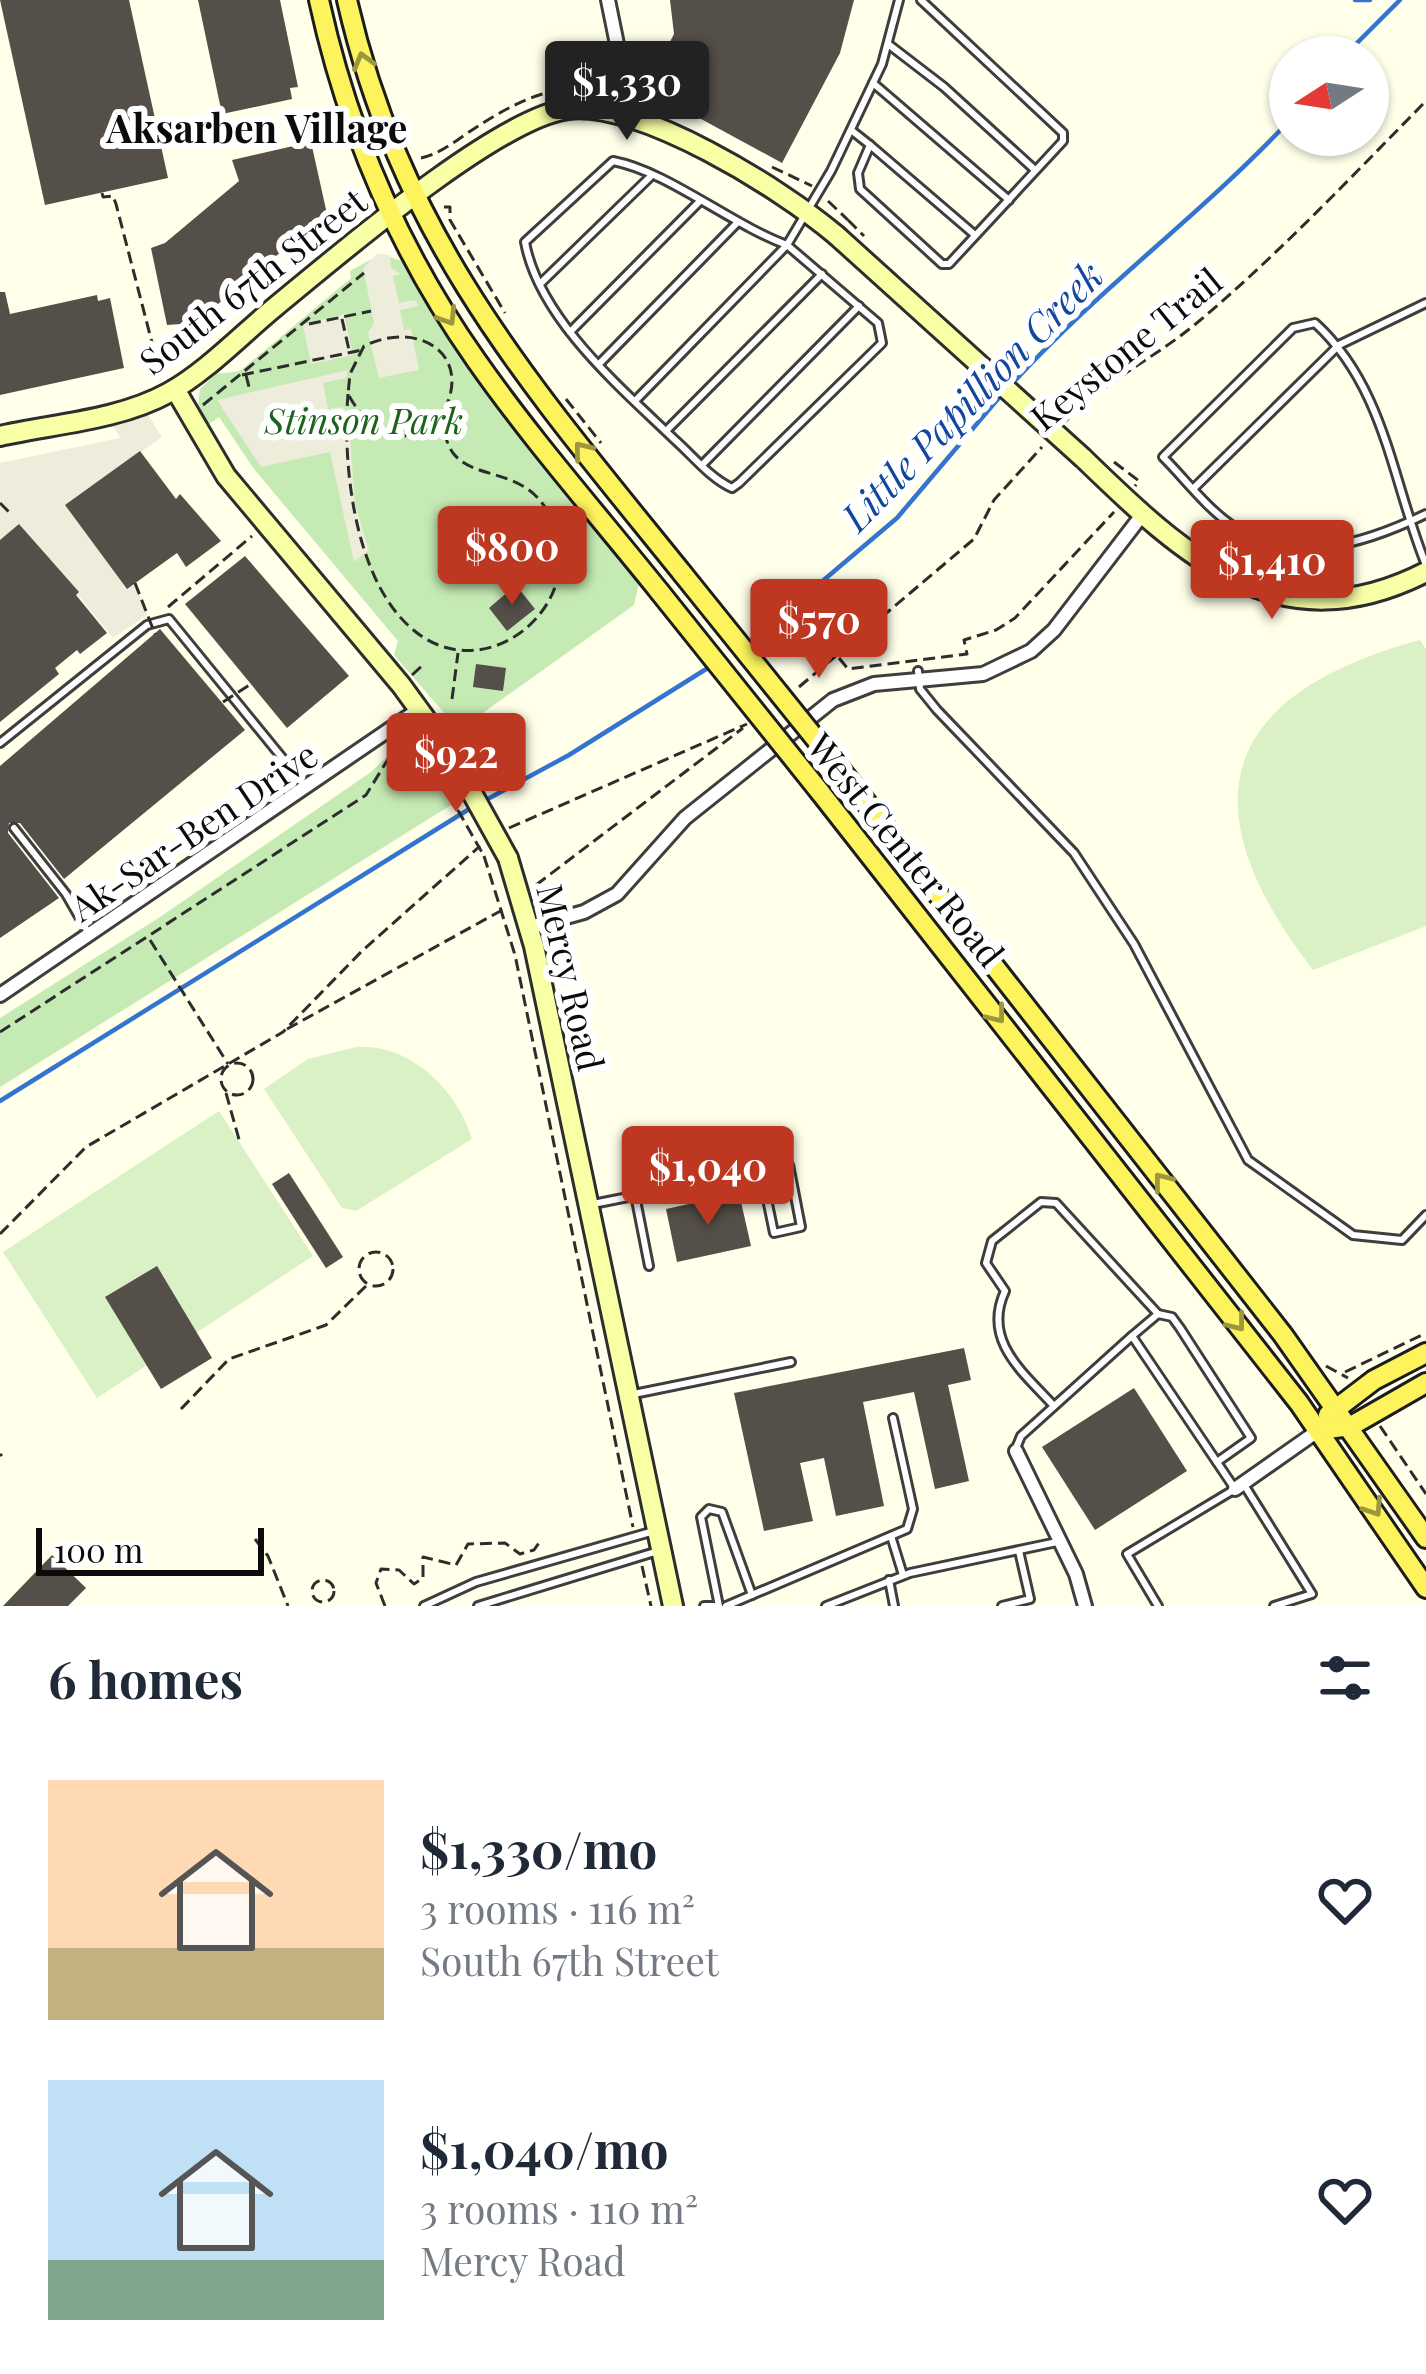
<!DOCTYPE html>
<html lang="en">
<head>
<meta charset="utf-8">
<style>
  body { margin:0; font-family:"Playfair Display",serif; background:#f2f2f3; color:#1f2937; height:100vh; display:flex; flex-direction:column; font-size:45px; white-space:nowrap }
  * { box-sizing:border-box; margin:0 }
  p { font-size:39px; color:#747a83 }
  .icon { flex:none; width:66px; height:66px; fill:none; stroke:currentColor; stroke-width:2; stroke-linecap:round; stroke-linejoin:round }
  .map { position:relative; height:1606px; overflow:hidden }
  .sheet { display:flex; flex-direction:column; background:#fff; flex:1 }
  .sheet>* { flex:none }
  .needle { width:78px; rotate:258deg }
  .fabs { position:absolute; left:1269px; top:36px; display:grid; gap:24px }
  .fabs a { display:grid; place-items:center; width:120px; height:120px; border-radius:50%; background:#fff; box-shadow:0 3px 9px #0004; font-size:60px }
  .scale { position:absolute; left:36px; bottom:30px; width:228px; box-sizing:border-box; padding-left:12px; border:6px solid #0b0b0b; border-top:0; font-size:33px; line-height:42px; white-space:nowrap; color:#0b0b0b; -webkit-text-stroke:9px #fff; paint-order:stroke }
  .price { position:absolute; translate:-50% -102px; padding:0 27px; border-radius:12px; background:#be3721; color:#fff; font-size:39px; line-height:78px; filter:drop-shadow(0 3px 6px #0008) }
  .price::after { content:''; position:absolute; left:50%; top:72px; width:36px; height:27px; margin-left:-18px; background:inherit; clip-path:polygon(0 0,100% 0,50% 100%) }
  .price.current { background:#222; color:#fff }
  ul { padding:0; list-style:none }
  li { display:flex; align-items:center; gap:36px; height:300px; padding:0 48px }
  li span { display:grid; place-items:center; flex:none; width:336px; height:240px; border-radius:0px; color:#555 }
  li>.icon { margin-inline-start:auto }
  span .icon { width:144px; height:144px; fill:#fffc; stroke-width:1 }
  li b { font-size:51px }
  h2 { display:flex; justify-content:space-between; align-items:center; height:144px; padding:0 48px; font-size:51px }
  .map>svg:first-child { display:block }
  .green { fill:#c5eab3 }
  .pitch { fill:#d9f1c5 }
  .plaza { fill:#eeecda }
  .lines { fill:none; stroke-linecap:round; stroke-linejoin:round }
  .stream { stroke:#3374d0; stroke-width:4.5 }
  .building { fill:#544f48 }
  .lane-casing { stroke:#3e3e3e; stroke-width:12 }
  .street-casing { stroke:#3e3e3e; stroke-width:18 }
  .secondary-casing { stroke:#2d2d2d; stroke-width:24 }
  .primary-casing { stroke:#1c1c1c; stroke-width:24 }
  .path { stroke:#2d2d2d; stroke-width:3; stroke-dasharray:12 6; stroke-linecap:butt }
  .lane { stroke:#fff; stroke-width:6 }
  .street { stroke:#fff; stroke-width:12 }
  .secondary { stroke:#f8ffa5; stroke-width:18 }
  .primary { stroke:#fcf35d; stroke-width:18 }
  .secondary-bridge-casing { stroke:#2d2d2d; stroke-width:24; stroke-linecap:butt }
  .primary-bridge-casing { stroke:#1c1c1c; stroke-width:24; stroke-linecap:butt }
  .path-bridge { stroke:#2d2d2d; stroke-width:3; stroke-dasharray:12 6; stroke-linecap:butt }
  .secondary-bridge { stroke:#f8ffa5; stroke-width:18 }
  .primary-bridge { stroke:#fcf35d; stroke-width:18 }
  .oneway { stroke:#9c963c }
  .labels { text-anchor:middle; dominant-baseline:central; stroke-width:12; stroke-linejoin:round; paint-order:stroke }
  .street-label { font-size:36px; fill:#0b0b0b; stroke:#fff }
  .park-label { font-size:36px; font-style:italic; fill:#1c641b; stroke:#fff }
  .neighbourhood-label { font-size:39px; font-weight:bold; fill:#0b0b0b; stroke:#fff }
  .water-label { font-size:39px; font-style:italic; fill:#13479f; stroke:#fff }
</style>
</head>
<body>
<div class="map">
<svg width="1426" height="1606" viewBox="0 0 1426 1606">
  <rect width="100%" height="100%" fill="#ffffea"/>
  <g class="green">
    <polygon points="381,254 405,262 488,391 639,583 634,605 459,730 394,655 398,641 254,469 219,417 208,425 198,407 200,389 216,374 240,371 351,278 350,271"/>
    <polygon points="401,743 422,756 451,805 0,1087 0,1018 160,917 371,772"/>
  </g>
  <g class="pitch">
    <path d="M 1420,640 L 1426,650 L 1426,926 L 1313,970 C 1187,807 1217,695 1420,640 Z"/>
    <path d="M 356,1047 C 411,1044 456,1089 472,1139 L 356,1211 L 342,1208 L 264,1089 L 308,1059 Z"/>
    <polygon points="219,1111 313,1256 97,1398 3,1252"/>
  </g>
  <g class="plaza">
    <polygon points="377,254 390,255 391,268 401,274 393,276 399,303 415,300 419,306 400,310 404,330 411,329 419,370 379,378 368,333 374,323 363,268"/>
    <polygon points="344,314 353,355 311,364 303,325"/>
    <polygon points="348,370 346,378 323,383 328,409 342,407 348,412 355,504 369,550 354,562 330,452 261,467 217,400"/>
    <polygon points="148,415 162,437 65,505 126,588 135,583 147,615 113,638 20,524 0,540 0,463 120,438 113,426"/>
  </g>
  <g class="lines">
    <g class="stream">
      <polyline points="1355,0 1370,0"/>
      <polyline points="1343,57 1400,0"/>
      <path d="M 1011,385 C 1097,290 1202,214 1290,120"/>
      <polyline points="747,645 897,518 1003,393"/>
      <polyline points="484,801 569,755 711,666"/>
      <polyline points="0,1101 474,806"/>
    </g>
  </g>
  <g class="building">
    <polygon points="0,0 129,0 168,178 45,205"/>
    <polygon points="198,0 280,0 298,87 290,88 292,99 222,114"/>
    <polygon points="670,0 854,0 840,53 782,163 646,89 674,34"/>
    <polygon points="311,142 327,214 195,323 167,325 151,248 165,243 239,181 232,160"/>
    <polygon points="0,292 5,292 10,314 97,295 98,301 110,298 124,368 0,395"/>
    <polygon points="140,451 176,499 180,494 221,541 186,567 177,553 127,589 65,505"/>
    <polygon points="19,524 79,592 76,595 107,633 80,654 77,650 55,668 59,674 0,722 0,540"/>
    <polygon points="245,556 349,676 287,728 185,604"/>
    <polygon points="516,585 535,609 507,631 489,608"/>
    <polygon points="160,629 245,730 64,879 20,823 9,823 8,833 59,898 0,938 0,766"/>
    <polygon points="476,664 506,668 503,691 473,687"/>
    <polygon points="289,1173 343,1257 326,1268 272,1184"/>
    <polygon points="739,1193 751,1246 677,1262 666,1209"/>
    <polygon points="157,1266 212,1358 161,1389 105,1297"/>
    <polygon points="964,1348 971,1380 948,1385 969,1481 935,1489 914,1392 863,1402 884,1506 836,1516 824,1458 800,1463 813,1521 764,1531 734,1393"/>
    <polygon points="1134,1388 1187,1471 1095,1530 1042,1447"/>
    <polygon points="52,1555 86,1588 68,1606 3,1606"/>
  </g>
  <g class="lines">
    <g class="lane-casing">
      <g id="lane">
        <polyline points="888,44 944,87 1035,170"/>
        <polyline points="873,83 1009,200"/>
        <polyline points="851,130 870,145 858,173 860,189 942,264 949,264 1063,141 1063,133 921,0"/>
        <polyline points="870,145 975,235"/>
        <polyline points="542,282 650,177"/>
        <polyline points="570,332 699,202"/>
        <polyline points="599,364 737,223"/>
        <path d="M 635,401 L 787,245 C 732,225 667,171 613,161 L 525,242 C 539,319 621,388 675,440 C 693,456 710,478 732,488 L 739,483 L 882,343 L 878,323 L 787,245 L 831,171 L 882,64 L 899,0"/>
        <polyline points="666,431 822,274"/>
        <polyline points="702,465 859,306"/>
        <polyline points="1194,488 1339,345 1426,303"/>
        <path d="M 1426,514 C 1364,544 1293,567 1230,524 C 1206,507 1184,478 1163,457 L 1293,328 L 1315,323 C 1385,387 1392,481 1426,565"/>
        <polyline points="918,671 920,689 937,710 1074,853 1134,944 1248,1160 1353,1235 1402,1240 1426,1215"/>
        <polyline points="0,743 147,625 169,619 306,787"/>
        <polyline points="14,828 66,894 89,934"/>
        <polyline points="635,1195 649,1266"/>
        <polyline points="593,1204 789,1165 801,1227 774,1233 761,1170"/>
        <polyline points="1132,1336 1158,1314 1172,1317 1180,1328 1251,1438 1217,1462"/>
        <polyline points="629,1395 791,1362"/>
        <path d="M 1054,1406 C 1023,1372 982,1341 1005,1291 L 986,1263 L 992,1241 L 1041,1202 L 1056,1203 L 1158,1314"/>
        <polyline points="1016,1448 1021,1436 1132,1336 1235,1489 1127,1554 1158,1606"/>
        <polyline points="1243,1483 1312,1594 1274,1606"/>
        <polyline points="891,1536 903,1575"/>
        <polyline points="889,1580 894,1606"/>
        <polyline points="424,1606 476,1582 654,1531"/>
        <polyline points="478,1606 658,1551"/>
        <polyline points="704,1606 714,1606"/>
        <polyline points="719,1606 701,1517 709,1509 722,1512 752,1595"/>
        <polyline points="726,1606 907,1529 913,1509 893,1418"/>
        <polyline points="826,1606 910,1573 1057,1542"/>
        <polyline points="1002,1606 1030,1599 1019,1551"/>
      </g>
    </g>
    <g class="street-casing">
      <g id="street">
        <polyline points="608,0 619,54 613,110"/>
        <polyline points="530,927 584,912 617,894 685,818 833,700 874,684 983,674 1031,651 1054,630 1142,515"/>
        <polyline points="0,995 418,710"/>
        <polyline points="1016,1451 1076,1574 1085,1606"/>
        <polyline points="1235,1489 1319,1430"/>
      </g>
    </g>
    <g class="secondary-casing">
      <g id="secondary">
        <polyline points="175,389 226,476 401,685 447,748"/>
        <path d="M 0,436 C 54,424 119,420 168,393 C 206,372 241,335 275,307 C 335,258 497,118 568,109 C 639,100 782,189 836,235"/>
        <path d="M 1083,458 C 1184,556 1279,647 1426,572"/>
        <polyline points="508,858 534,946 673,1606"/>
      </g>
    </g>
    <g class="primary-casing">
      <g id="primary">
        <path d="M 319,0 C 347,129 400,252 476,360 C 532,440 598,515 659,591"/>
        <path d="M 347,0 C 402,241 532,387 682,573"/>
        <polyline points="843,773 1283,1335 1426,1538"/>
        <polyline points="820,792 1299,1403 1426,1588"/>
        <polyline points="1328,1415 1374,1380 1426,1353"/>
        <polyline points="1319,1430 1351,1426 1426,1383"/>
      </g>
    </g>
    <g class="path">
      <polyline points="628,93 662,111"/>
      <path d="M 421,158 C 437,155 453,143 469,132 C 511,104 549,84 601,87"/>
      <polyline points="772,167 812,186"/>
      <polyline points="102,193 103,197 113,196 116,204 156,358"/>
      <polyline points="828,201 848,220"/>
      <polyline points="444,207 450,207 450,220 505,313"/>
      <polyline points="342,319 349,350"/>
      <polyline points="309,324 371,311"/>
      <polyline points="242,375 362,350"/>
      <polyline points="246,375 250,391"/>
      <path d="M 348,394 C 342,468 355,596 426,639 C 494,679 578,608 557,534 C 536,462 478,485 453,453 C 446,443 444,430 439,419 C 478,359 422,318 364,346 L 350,374 L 348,394 C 362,419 376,433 405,436 L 439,419"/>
      <polyline points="566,399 601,443"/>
      <polyline points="203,405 364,273"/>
      <path d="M 1065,422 C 1104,381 1154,359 1198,322 C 1279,254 1352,176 1426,101"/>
      <polyline points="1114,462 1139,481 1135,486"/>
      <polyline points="0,503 10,513"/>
      <polyline points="168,607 252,536"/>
      <polyline points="839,658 848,669 967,654 964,640 996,630 1015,618 1114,512"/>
      <polyline points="412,675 423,665"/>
      <polyline points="799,687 974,539 994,500 1042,447"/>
      <polyline points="452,699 458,653"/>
      <polyline points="509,828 747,724"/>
      <polyline points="484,856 515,955 633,1527"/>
      <polyline points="536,885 743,728"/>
      <polyline points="150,940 228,1064"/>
      <polyline points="287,1029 504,909"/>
      <polyline points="0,1032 366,795 390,756 414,742 431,763"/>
      <circle cx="237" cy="1079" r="16"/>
      <polyline points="226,1093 240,1143"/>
      <polyline points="0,1234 86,1147 283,1032 363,950 480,846"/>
      <circle cx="376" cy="1269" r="17"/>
      <polyline points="1326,1366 1348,1378"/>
      <polyline points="1345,1372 1426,1333"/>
      <polyline points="181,1409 229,1359 326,1325 368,1284"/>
      <polyline points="1380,1426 1426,1494"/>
      <polyline points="0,1454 2,1456"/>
      <polyline points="255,1539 268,1556 288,1606"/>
      <polyline points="642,1566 651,1606"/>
      <circle cx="323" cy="1591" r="11"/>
      <polyline points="385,1606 376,1583 381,1569 399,1570 414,1584 423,1578 423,1557 456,1565 468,1544 505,1543 520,1554 534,1550 541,1540"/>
    </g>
    <use href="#lane" class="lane"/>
    <use href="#street" class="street"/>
    <use href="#secondary" class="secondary"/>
    <use href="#primary" class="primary"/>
    <g class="secondary-bridge-casing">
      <g id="secondary-bridge">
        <polyline points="836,235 1083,458"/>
        <polyline points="447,748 508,858"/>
      </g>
    </g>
    <g class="primary-bridge-casing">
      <g id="primary-bridge">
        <polyline points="682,573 843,773"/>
        <polyline points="659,591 820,792"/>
      </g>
    </g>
    <g class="path-bridge">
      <polyline points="848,220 864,236"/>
      <polyline points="135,583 155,634"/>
      <polyline points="223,702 251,684"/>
      <polyline points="431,763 484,856"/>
    </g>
    <use href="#secondary-bridge" class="secondary-bridge"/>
    <use href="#primary-bridge" class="primary-bridge"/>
  </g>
  <defs><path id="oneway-chevron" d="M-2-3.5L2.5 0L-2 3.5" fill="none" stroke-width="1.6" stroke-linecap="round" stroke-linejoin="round" transform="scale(3)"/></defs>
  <g class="oneway">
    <use href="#oneway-chevron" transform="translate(363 61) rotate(-106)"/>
    <use href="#oneway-chevron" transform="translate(448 317) rotate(58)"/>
    <use href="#oneway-chevron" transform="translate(582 450) rotate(-129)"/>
    <use href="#oneway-chevron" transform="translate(997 1015) rotate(52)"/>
    <use href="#oneway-chevron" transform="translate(1162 1181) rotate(-128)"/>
    <use href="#oneway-chevron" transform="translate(1237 1323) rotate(52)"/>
    <use href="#oneway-chevron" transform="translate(1374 1508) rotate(57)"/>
  </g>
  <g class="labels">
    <g class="street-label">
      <text transform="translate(252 280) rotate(-38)">South 67th Street</text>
      <text transform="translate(1125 348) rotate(-39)">Keystone Trail</text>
      <text transform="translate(193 830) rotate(-34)">Ak-Sar-Ben Drive</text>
      <text transform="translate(907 849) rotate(51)">West Center Road</text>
      <text transform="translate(572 977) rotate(77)">Mercy Road</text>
    </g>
    <g class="park-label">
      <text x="364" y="419">Stinson Park</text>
    </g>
    <g class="neighbourhood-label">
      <text x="257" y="127">Aksarben Village</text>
    </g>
    <g class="water-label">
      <text transform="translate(971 395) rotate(-46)">Little Papillion Creek</text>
    </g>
  </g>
</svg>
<div class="fabs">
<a><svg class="needle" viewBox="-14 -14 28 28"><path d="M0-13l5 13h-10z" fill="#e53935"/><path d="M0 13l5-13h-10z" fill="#747a83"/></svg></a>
</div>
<div class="scale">100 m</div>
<b class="price current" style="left:627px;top:143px">$1,330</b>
<b class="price" style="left:512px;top:608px">$800</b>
<b class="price" style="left:1272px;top:622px">$1,410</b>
<b class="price" style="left:819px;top:681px">$570</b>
<b class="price" style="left:456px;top:815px">$922</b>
<b class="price" style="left:708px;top:1228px">$1,040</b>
</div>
<section class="sheet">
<h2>6 homes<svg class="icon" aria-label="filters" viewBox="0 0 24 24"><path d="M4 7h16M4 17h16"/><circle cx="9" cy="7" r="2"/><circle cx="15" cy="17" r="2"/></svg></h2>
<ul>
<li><span style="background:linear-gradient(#ffd9b3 70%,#c2b280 0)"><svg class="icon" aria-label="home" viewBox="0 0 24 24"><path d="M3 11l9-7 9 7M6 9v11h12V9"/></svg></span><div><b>$1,330/mo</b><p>3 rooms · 116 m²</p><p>South 67th Street</p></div><svg class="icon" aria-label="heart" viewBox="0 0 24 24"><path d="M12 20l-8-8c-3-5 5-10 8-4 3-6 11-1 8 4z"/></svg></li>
<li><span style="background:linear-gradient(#bfe0f5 75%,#7fa58c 0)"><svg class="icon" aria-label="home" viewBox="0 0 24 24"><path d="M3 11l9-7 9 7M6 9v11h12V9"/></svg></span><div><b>$1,040/mo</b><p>3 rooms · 110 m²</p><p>Mercy Road</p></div><svg class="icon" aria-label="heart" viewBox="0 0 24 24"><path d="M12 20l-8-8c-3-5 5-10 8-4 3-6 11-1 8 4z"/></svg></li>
</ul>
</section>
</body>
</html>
